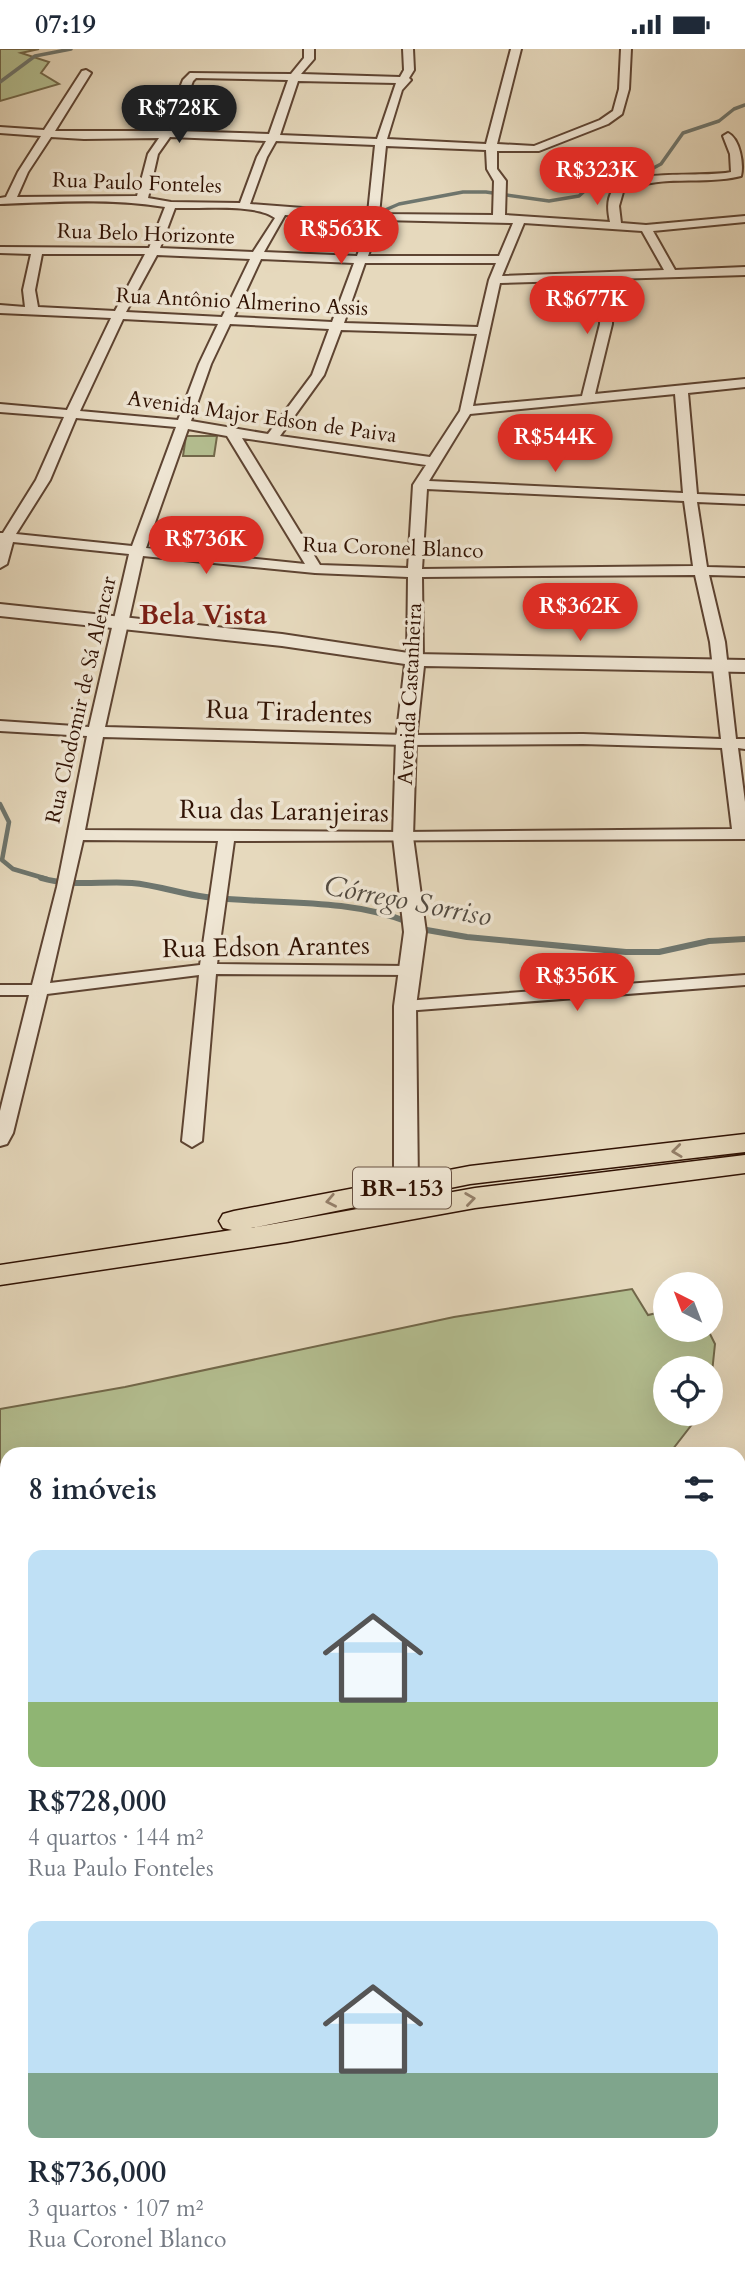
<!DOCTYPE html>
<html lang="pt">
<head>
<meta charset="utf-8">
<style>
  body { margin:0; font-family:Cardo,serif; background:#f2f2f3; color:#1f2937; height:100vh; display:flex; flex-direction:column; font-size:26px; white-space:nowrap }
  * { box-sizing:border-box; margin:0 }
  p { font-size:23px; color:#747a83 }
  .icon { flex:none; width:38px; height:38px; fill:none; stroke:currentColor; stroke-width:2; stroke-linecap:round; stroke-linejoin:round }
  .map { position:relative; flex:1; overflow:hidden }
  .drawer { position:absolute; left:0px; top:1398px; width:746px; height:842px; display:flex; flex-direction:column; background:#fff; border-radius:21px 21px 0 0; box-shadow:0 7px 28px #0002 }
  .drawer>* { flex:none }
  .needle { width:46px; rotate:318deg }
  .fabs { position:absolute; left:653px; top:1223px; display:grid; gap:14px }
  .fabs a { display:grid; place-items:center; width:70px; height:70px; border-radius:50%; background:#fff; box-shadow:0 7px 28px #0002; font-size:35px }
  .price { position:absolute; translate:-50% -60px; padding:0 16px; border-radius:24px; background:#d93025; color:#fff; font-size:23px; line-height:46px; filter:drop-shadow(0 2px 4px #0008) }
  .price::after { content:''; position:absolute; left:50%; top:42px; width:21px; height:16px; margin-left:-10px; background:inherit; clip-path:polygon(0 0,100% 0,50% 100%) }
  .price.selected { background:#222; color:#fff }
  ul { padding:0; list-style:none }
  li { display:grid; align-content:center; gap:14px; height:371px; padding:0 28px }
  li span { display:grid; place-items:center; height:217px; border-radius:14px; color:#555 }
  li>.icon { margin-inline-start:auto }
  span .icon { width:126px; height:126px; fill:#fffc; stroke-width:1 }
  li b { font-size:30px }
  h2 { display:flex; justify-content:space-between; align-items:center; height:84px; padding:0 28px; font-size:30px }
  .status { display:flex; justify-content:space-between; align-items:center; height:49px; padding:0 35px; background:#fff; direction:ltr }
  .status svg { height:19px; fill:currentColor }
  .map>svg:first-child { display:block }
  .green { fill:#b4bf91; stroke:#72684a; stroke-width:2 }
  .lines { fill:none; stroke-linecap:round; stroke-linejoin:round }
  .stream-far2 { stroke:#6e766e; stroke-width:3.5 }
  .stream-far1 { stroke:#6e766e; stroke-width:4.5 }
  .stream { stroke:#6e766e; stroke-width:6 }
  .minor-casing { stroke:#5e4432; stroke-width:4 }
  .tertiary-casing { stroke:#5e4432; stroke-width:4 }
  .primary-casing { stroke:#301203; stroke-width:3 }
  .minor { fill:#efe6d4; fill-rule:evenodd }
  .tertiary { fill:#efe6d4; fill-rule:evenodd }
  .primary { fill:#e6d9bd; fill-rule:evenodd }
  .oneway { stroke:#947f69 }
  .labels { text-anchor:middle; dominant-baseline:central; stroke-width:7; stroke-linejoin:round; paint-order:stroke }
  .far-street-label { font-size:21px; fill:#301203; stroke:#efe6d4 }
  .shield { fill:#efe6d4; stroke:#695242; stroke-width:2 }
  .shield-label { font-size:24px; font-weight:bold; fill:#301203 }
  .street-label { font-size:26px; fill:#301203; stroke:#efe6d4 }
  .far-district-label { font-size:28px; font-weight:bold; fill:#7a1f14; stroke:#efe6d4 }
  .water-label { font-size:28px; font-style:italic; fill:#544c42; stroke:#efe6d4 }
</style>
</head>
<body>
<div class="status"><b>07:19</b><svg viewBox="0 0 49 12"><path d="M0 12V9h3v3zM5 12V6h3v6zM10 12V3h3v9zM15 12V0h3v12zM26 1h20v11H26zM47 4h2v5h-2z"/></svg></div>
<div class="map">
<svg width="745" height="2239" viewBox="0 0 745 2239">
  <rect width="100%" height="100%" fill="#e6d9bd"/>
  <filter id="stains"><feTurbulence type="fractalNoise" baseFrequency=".00286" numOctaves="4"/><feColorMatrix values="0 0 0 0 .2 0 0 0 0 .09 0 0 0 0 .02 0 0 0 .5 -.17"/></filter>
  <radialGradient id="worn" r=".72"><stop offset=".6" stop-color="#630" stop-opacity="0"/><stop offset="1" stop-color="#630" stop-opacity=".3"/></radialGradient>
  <g class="green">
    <polygon points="0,0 39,0 21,4 49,13 41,24 59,35 0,52"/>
    <polygon points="186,387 217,387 214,407 183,407"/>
    <polygon points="632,1240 648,1266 665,1262 665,1281 708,1281 715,1295 711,1333 710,1320 665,1320 665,1365 700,1365 669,1405 7,1405 7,2233 379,2233 379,2239 0,2239 0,1360 125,1338 454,1268"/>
  </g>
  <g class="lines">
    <g class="stream-far2">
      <polyline points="0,33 35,7 71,0"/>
      <polyline points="327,186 399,155 463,143 486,143 549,152 579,147 591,136 644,124 661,115 683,84 719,72 734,60 745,56"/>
    </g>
    <polyline class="stream-far1" points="0,755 9,773 2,811 13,820 47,830"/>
    <g class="stream">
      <path d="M 41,829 C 71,838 101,832 132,834 C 157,836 181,845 206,848 C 274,856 343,848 408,873"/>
      <polyline points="421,880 467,888 626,903 659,903 709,892 745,890"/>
    </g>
    <g class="minor-casing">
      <g id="minor">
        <path d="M 304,0 L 314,0 L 314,10 L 301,25 L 400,28 L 404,21 L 403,0 L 413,0 L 414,21 L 409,29 L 411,31 L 402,41 L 387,90 L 486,95 L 511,0 L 521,0 L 497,95 L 534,97 L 600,71 L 613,62 L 619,40 L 621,0 L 631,0 L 629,40 L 622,65 L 608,75 L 539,102 L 497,102 L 497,120 L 506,132 L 505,166 L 610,173 C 608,163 606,151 613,141 C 627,119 706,129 731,123 L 730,105 L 723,87 L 728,84 C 740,90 744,115 741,127 C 703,137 658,124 623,143 L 619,157 L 621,174 L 646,176 L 745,167 L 745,173 L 653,182 L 675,221 L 745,218 L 745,226 L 613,230 L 612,275 L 595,345 L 745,330 L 745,338 L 688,344 L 697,445 L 745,447 L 745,455 L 697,453 L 707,518 L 745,519 L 745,527 L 709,526 L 725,593 L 736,690 L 745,690 L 745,700 L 738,699 L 745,753 L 745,790 L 234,792 L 217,915 L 408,917 L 417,922 L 414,926 L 216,925 L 202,1092 L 192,1098 L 182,1092 L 199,926 L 47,945 L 13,1084 L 7,1095 L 0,1097 L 0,1062 L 29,946 L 0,946 L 0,936 L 32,936 L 57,838 L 87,687 L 0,682 L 0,672 L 89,678 L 129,505 L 13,493 L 7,515 L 0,519 L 0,484 L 3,484 L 36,431 L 64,368 L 0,363 L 0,355 L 67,361 L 111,269 L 0,264 L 0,256 L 25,258 L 23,241 L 31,205 L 0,204 L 0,198 L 149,199 L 165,158 C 110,149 55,153 0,155 L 0,149 L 6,148 L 18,123 L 41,87 L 0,84 L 0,78 L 44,81 L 82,22 L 86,21 L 91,24 L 55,82 L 163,82 L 183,31 L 190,24 L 291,25 L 304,9 ZM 196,29 L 288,31 L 269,85 L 174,82 L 193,32 ZM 298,32 L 396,34 L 377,90 L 280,86 ZM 51,88 L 84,90 L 159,89 L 148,105 L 137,147 L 17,148 L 28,123 ZM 170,88 L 266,92 L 257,108 L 240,154 L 171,153 L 148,149 L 158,105 ZM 276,92 L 375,96 L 368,164 L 250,155 L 267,108 ZM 386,97 L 486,101 L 487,120 L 494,132 L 493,166 L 379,165 ZM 175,159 C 200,160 255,154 275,169 L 253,203 L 160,199 ZM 285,166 L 370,171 L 357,207 L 264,203 ZM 381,171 L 513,174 L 499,207 L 368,207 ZM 524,174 L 642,182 L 664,221 L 502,227 ZM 42,205 L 145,205 L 115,262 L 38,258 L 35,241 ZM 157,206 L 250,210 L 222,268 L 126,263 ZM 261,210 L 354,214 L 332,273 L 234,268 ZM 365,214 L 496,214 L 489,231 L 478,278 L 344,274 ZM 601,231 L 600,275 L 582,347 L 473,357 L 500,234 ZM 123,270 L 218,275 L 199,315 L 178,371 L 80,362 ZM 230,275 L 329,280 L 312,326 L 268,385 L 191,372 L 211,315 ZM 341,281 L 477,285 L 460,362 L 430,408 L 280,387 L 324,326 ZM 675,345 L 683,444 L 429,432 L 470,365 ZM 76,369 L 176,378 L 132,497 L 16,485 L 50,431 ZM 188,380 L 227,387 L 305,515 L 146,499 ZM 242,389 L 426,416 L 413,436 L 408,519 L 320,516 ZM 427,440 L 684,452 L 693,517 L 422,520 ZM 143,507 L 315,524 L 408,528 L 407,611 L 415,616 L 423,611 L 422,528 L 695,526 L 710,593 L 721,690 L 583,685 L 406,686 L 105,678 ZM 103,688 L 406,696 L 583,695 L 722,699 L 732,780 L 403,783 L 85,781 ZM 83,791 L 218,792 L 200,916 L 50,934 Z"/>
        <polygon points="745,926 745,936 405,962 396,957 405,952"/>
        <polygon points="745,2116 745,2142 738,2142 738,2117"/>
      </g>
    </g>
    <g class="tertiary-casing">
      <polygon id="tertiary" points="0,555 282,585 415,605 745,611 745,623 424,617 416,691 413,788 426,883 416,957 418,1138 415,1144 406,1146 397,1144 394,1138 394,957 404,883 393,788 396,691 405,615 282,597 0,567"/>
    </g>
    <g class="primary-casing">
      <polygon id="primary" points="745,1085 745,1103 470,1135 251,1179 475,1139 745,1106 745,1124 475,1159 287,1193 0,1236 0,1216 232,1181 223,1179 219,1172 223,1165 234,1162 470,1117"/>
    </g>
    <use href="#minor" class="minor"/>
    <use href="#tertiary" class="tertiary"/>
    <use href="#primary" class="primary"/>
  </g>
  <defs><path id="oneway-chevron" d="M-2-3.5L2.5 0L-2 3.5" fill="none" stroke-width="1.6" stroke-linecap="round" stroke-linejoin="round" transform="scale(1.75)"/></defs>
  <g class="oneway">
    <use href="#oneway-chevron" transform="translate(677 1102) rotate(173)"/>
    <use href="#oneway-chevron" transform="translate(470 1150) rotate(-8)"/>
    <use href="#oneway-chevron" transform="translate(331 1152) rotate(169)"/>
  </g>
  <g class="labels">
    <g class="far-street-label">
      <text transform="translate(137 134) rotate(2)">Rua Paulo Fonteles</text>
      <text transform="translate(146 185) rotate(2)">Rua Belo Horizonte</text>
      <text transform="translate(242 253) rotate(3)">Rua Antônio Almerino Assis</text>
      <text transform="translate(262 368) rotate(8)">Avenida Major Edson de Paiva</text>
      <text transform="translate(393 499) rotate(2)">Rua Coronel Blanco</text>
      <text transform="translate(410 645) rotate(-87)">Avenida Castanheira</text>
      <text transform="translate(81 651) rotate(-77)">Rua Clodomir de Sá Alencar</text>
    </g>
    <rect class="shield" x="353" y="1118.5" width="98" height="41" rx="5"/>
    <g class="shield-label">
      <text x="402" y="1139">BR-153</text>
    </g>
    <g class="street-label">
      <text transform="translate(289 663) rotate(2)">Rua Tiradentes</text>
      <text transform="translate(284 762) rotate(1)">Rua das Laranjeiras</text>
      <text transform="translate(266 898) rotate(-1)">Rua Edson Arantes</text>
    </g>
    <g class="far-district-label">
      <text x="203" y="566">Bela Vista</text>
    </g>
    <g class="water-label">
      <text transform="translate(408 852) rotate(11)">Córrego Sorriso</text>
    </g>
  </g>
  <rect width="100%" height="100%" filter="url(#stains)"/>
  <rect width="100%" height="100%" fill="url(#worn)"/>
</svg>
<div class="fabs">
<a><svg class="needle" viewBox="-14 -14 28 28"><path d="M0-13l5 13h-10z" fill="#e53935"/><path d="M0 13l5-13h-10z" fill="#747a83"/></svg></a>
<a><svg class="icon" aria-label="locate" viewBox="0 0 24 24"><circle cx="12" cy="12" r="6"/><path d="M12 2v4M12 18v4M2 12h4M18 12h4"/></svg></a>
</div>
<b class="price selected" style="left:179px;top:96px">R$728K</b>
<b class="price" style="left:597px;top:158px">R$323K</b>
<b class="price" style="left:341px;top:217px">R$563K</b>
<b class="price" style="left:587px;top:287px">R$677K</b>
<b class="price" style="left:555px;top:425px">R$544K</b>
<b class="price" style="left:206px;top:527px">R$736K</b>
<b class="price" style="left:580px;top:594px">R$362K</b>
<b class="price" style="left:577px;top:964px">R$356K</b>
<section class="drawer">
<h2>8 imóveis<svg class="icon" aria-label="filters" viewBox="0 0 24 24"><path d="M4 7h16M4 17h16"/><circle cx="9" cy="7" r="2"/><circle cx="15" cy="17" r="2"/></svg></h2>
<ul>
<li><span style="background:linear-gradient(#bfe0f5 70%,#8fb573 0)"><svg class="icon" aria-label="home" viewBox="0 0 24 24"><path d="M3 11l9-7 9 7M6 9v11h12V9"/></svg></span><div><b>R$728,000</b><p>4 quartos · 144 m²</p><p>Rua Paulo Fonteles</p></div></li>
<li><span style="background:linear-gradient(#bfe0f5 70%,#7fa58c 0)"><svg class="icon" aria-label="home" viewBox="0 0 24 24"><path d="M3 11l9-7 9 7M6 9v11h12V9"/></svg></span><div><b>R$736,000</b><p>3 quartos · 107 m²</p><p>Rua Coronel Blanco</p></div></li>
</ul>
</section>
</div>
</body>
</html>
